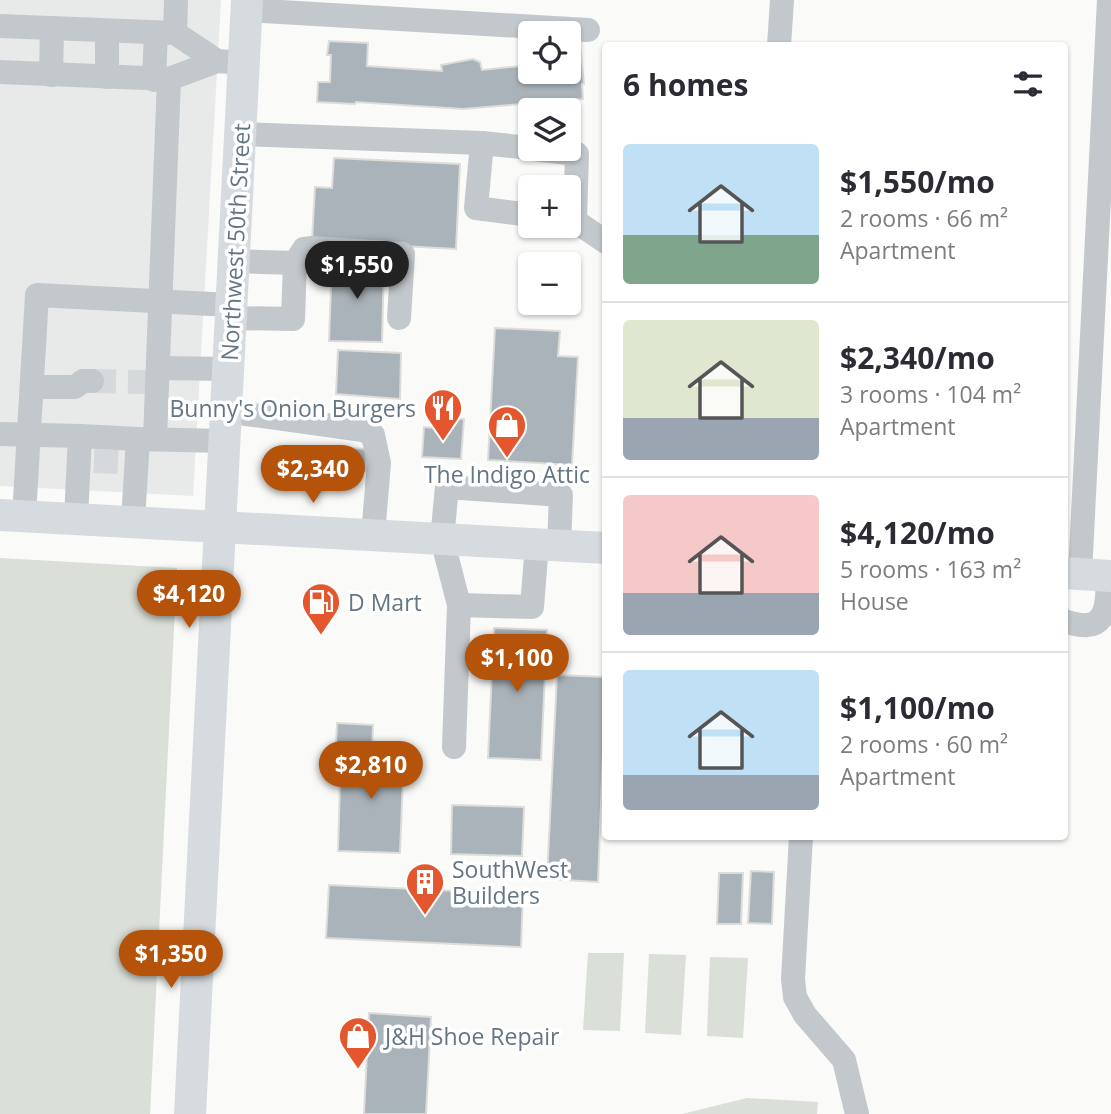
<!DOCTYPE html>
<html lang="en">
<head>
<meta charset="utf-8">
<style>
  body { margin:0; font-family:"Open Sans",sans-serif; background:#f7f7f7; color:#2b2b33; height:100vh; display:flex; flex-direction:column; font-size:26px; white-space:nowrap }
  * { box-sizing:border-box; margin:0 }
  p { font-size:23px; color:#7c7c81 }
  .icon { flex:none; width:38px; height:38px; fill:none; stroke:currentColor; stroke-width:2; stroke-linecap:round; stroke-linejoin:round }
  .map { position:relative; flex:1; overflow:hidden }
  .side { position:absolute; left:602px; top:42px; width:466px; height:798px; display:flex; flex-direction:column; background:#fff; border-radius:7px; box-shadow:0 2px 5px #0004 }
  .side>* { flex:none }
  .fabs { position:absolute; left:518px; top:21px; display:grid; gap:14px }
  .fabs a { display:grid; place-items:center; width:63px; height:63px; border-radius:7px; background:#fff; box-shadow:0 2px 5px #0004; font-size:35px }
  .price { position:absolute; translate:-50% -60px; padding:0 16px; border-radius:24px; background:#b45309; color:#fff; font-size:23px; line-height:46px; filter:drop-shadow(0 2px 4px #0008) }
  .price::after { content:''; position:absolute; left:50%; top:42px; width:21px; height:16px; margin-left:-10px; background:inherit; clip-path:polygon(0 0,100% 0,50% 100%) }
  .price.current { background:#222; color:#fff }
  ul { padding:0; list-style:none }
  li { display:flex; align-items:center; gap:21px; height:175px; padding:0 21px }
  li+li { border-top:2px solid #e1e1e2 }
  li span { display:grid; place-items:center; flex:none; width:196px; height:140px; border-radius:7px; color:#555 }
  li>.icon { margin-inline-start:auto }
  span .icon { width:84px; height:84px; fill:#fffc; stroke-width:1 }
  li b { font-size:30px }
  h2 { display:flex; justify-content:space-between; align-items:center; height:84px; padding:0 21px; font-size:30px }
  .map>svg:first-child { display:block }
  .built { fill:#e8e9e9 }
  .green { fill:#dadfd7 }
  .building { fill:#aab3b9; stroke:#dcdcda; stroke-width:2 }
  .lines { fill:none; stroke-linecap:round; stroke-linejoin:round }
  .minor-tunnel { stroke:#d5d9db; stroke-width:24; stroke-dasharray:24 12; stroke-linecap:butt }
  .minor { stroke:#c3c8cc; stroke-width:24 }
  .major { stroke:#d6dbdf; stroke-width:32 }
  .labels { text-anchor:middle; dominant-baseline:central; stroke-width:7; stroke-linejoin:round; paint-order:stroke }
  .street-label { font-size:23px; fill:#657683; stroke:#fff }
  .poi-label { font-size:23px; fill:#657683; stroke:#fff; text-anchor:start }
</style>
</head>
<body>
<div class="map">
<svg width="1111" height="1114" viewBox="0 0 1111 1114">
  <rect width="100%" height="100%" fill="#fafaf8"/>
  <polygon class="built" points="0,0 221,0 193,496 0,486"/>
  <g class="green">
    <polygon points="0,558 177,568 150,1114 0,1114"/>
    <polygon points="588,953 624,953 620,1031 583,1030"/>
    <polygon points="649,954 686,955 681,1035 645,1033"/>
    <polygon points="710,957 748,958 743,1038 707,1036"/>
    <polygon points="747,1098 818,1102 817,1114 682,1114"/>
  </g>
  <g class="building">
    <polygon points="329,41 368,43 367,66 442,71 441,65 473,59 480,62 482,70 530,65 530,72 569,72 569,45 580,44 584,84 582,84 583,99 463,109 356,102 355,104 317,102 318,82 330,82 331,55 327,55"/>
    <polygon points="334,158 460,164 456,249 312,241 315,187 332,188"/>
    <polygon points="332,260 384,262 382,342 329,341"/>
    <polygon points="495,328 560,331 558,356 578,357 572,465 488,460"/>
    <polygon points="338,350 401,353 400,399 336,394"/>
    <polygon points="434,418 464,419 461,459 422,457 424,427 434,428"/>
    <polygon points="312,446 367,449 366,471 311,468"/>
    <polygon points="494,628 547,630 541,760 488,758"/>
    <polygon points="557,675 606,677 598,882 547,879"/>
    <polygon points="337,723 373,725 372,748 336,746"/>
    <polygon points="341,750 404,752 400,853 338,851"/>
    <polygon points="452,805 524,807 522,856 451,854"/>
    <polygon points="751,871 774,872 772,924 748,923"/>
    <polygon points="719,873 743,873 741,924 717,924"/>
    <polygon points="329,885 523,894 521,947 326,938"/>
    <polygon points="369,1013 431,1017 426,1114 364,1114"/>
  </g>
  <g class="lines">
    <g class="minor-tunnel">
      <polyline points="92,381 146,382"/>
      <polyline points="94,461 119,462"/>
    </g>
    <g class="minor">
      <polyline points="247,10 588,30"/>
      <polyline points="0,26 175,33 217,61"/>
      <polyline points="175,33 176,0"/>
      <polyline points="779,46 782,0"/>
      <polyline points="0,72 169,79 217,61 244,63"/>
      <polyline points="51,75 52,28"/>
      <polyline points="107,77 107,31"/>
      <polyline points="154,80 156,33"/>
      <polyline points="241,134 482,143 530,148"/>
      <polyline points="482,143 476,208 530,215"/>
      <polyline points="533,149 577,154 575,221 569,220"/>
      <polyline points="575,221 606,242"/>
      <polyline points="295,263 304,249 312,248 403,254 399,318"/>
      <polyline points="231,318 293,319 295,263 234,261"/>
      <polyline points="159,368 228,369"/>
      <polyline points="32,387 75,387 83,381 92,381"/>
      <polyline points="225,411 363,430 373,435 379,463 373,535"/>
      <polyline points="0,434 80,436 76,518"/>
      <polyline points="80,436 138,439"/>
      <polyline points="155,438 169,79"/>
      <polyline points="24,516 37,295 231,305"/>
      <polyline points="133,521 138,439 224,441"/>
      <polyline points="1080,574 1109,0"/>
      <polyline points="459,605 532,607 537,544"/>
      <path d="M 1064,621 C 1071,623 1080,626 1087,625 C 1110,624 1107,592 1108,576"/>
      <polyline points="454,747 459,605 442,539 447,487 561,495 559,546"/>
      <polyline points="801,836 793,979 795,997 805,1015 844,1060 857,1114"/>
    </g>
    <g class="major">
      <polyline points="0,515 606,548"/>
      <polyline points="1064,573 1111,576"/>
      <polyline points="190,1114 247,0"/>
    </g>
  </g>
  <defs>
    <g id="restaurant-pin" transform="scale(2.0125)"><path d="M0 17L-7.5 6A9.5 9.5 0 1 1 7.5 6Z" fill="#e4572e" stroke="#fff"/><path d="M-5-6h1v4h1v-4h1v4h1v-4h1v5L-1.5 .5V6h-2V.5L-5-1ZM5-6V6H3V1.5H1.5Q1.5-4 5-6Z" fill="#fff"/></g>
    <g id="shop-pin" transform="scale(2.0125)"><path d="M0 17L-7.5 6A9.5 9.5 0 1 1 7.5 6Z" fill="#e4572e" stroke="#fff"/><path d="M-5-2.5h2.3a2.7 3.5 0 0 1 5.4 0H5L5.5 6h-11ZM-1.5-2.5h3a1.5 2.3 0 0 0-3 0Z" fill="#fff"/></g>
    <g id="fuel-pin" transform="scale(2.0125)"><path d="M0 17L-7.5 6A9.5 9.5 0 1 1 7.5 6Z" fill="#e4572e" stroke="#fff"/><path d="M-5.5-6h7V0h2V4h1.3V-2.5L3-4.5l.8-.8L6-3V5H2.5V1h-1V6h-7ZM-4.2-4.7v3.2H.2V-4.7Z" fill="#fff"/></g>
    <g id="building-pin" transform="scale(2.0125)"><path d="M0 17L-7.5 6A9.5 9.5 0 1 1 7.5 6Z" fill="#e4572e" stroke="#fff"/><path d="M-4-6H4V6H1V3H-1V6H-4ZM-2.5-4.3h1.7v1.8h-1.7ZM.8-4.3h1.7v1.8H.8ZM-2.5-1h1.7V.8h-1.7ZM.8-1h1.7V.8H.8Z" fill="#fff"/></g>
  </defs>
  <g fill-rule="evenodd">
    <use href="#restaurant-pin" x="443" y="408"/>
    <use href="#shop-pin" x="507" y="425"/>
    <use href="#fuel-pin" x="321" y="602"/>
    <use href="#building-pin" x="425" y="882"/>
    <use href="#shop-pin" x="358" y="1036"/>
  </g>
  <g class="labels">
    <g class="street-label">
      <text transform="translate(235 242) rotate(-87)">Northwest 50th Street</text>
    </g>
    <g class="poi-label">
      <text x="416" y="408" text-anchor="end">Bunny's Onion Burgers</text>
      <text x="507" y="474" text-anchor="middle">The Indigo Attic</text>
      <text x="348" y="602">D Mart</text>
      <text x="452" y="869">SouthWest<tspan x="452" dy="26">Builders</tspan></text>
      <text x="385" y="1036">J&amp;H Shoe Repair</text>
    </g>
  </g>
</svg>
<div class="fabs">
<a><svg class="icon" aria-label="locate" viewBox="0 0 24 24"><circle cx="12" cy="12" r="6"/><path d="M12 2v4M12 18v4M2 12h4M18 12h4"/></svg></a>
<a><svg class="icon" aria-label="layers" viewBox="0 0 24 24"><path d="M12 4l9 5-9 5-9-5zM3 14l9 5 9-5"/></svg></a>
<a>+</a>
<a>−</a>
</div>
<b class="price current" style="left:357px;top:301px">$1,550</b>
<b class="price" style="left:313px;top:505px">$2,340</b>
<b class="price" style="left:189px;top:630px">$4,120</b>
<b class="price" style="left:517px;top:694px">$1,100</b>
<b class="price" style="left:371px;top:801px">$2,810</b>
<b class="price" style="left:171px;top:990px">$1,350</b>
<section class="side">
<h2>6 homes<svg class="icon" aria-label="filters" viewBox="0 0 24 24"><path d="M4 7h16M4 17h16"/><circle cx="9" cy="7" r="2"/><circle cx="15" cy="17" r="2"/></svg></h2>
<ul>
<li><span style="background:linear-gradient(#bfe0f5 65%,#7fa58c 0)"><svg class="icon" aria-label="home" viewBox="0 0 24 24"><path d="M3 11l9-7 9 7M6 9v11h12V9"/></svg></span><div><b>$1,550/mo</b><p>2 rooms · 66 m²</p><p>Apartment</p></div></li>
<li><span style="background:linear-gradient(#dfe7d0 70%,#9aa5b1 0)"><svg class="icon" aria-label="home" viewBox="0 0 24 24"><path d="M3 11l9-7 9 7M6 9v11h12V9"/></svg></span><div><b>$2,340/mo</b><p>3 rooms · 104 m²</p><p>Apartment</p></div></li>
<li><span style="background:linear-gradient(#f6c9c9 70%,#9aa5b1 0)"><svg class="icon" aria-label="home" viewBox="0 0 24 24"><path d="M3 11l9-7 9 7M6 9v11h12V9"/></svg></span><div><b>$4,120/mo</b><p>5 rooms · 163 m²</p><p>House</p></div></li>
<li><span style="background:linear-gradient(#bfe0f5 75%,#9aa5b1 0)"><svg class="icon" aria-label="home" viewBox="0 0 24 24"><path d="M3 11l9-7 9 7M6 9v11h12V9"/></svg></span><div><b>$1,100/mo</b><p>2 rooms · 60 m²</p><p>Apartment</p></div></li>
</ul>
</section>
</div>
</body>
</html>
